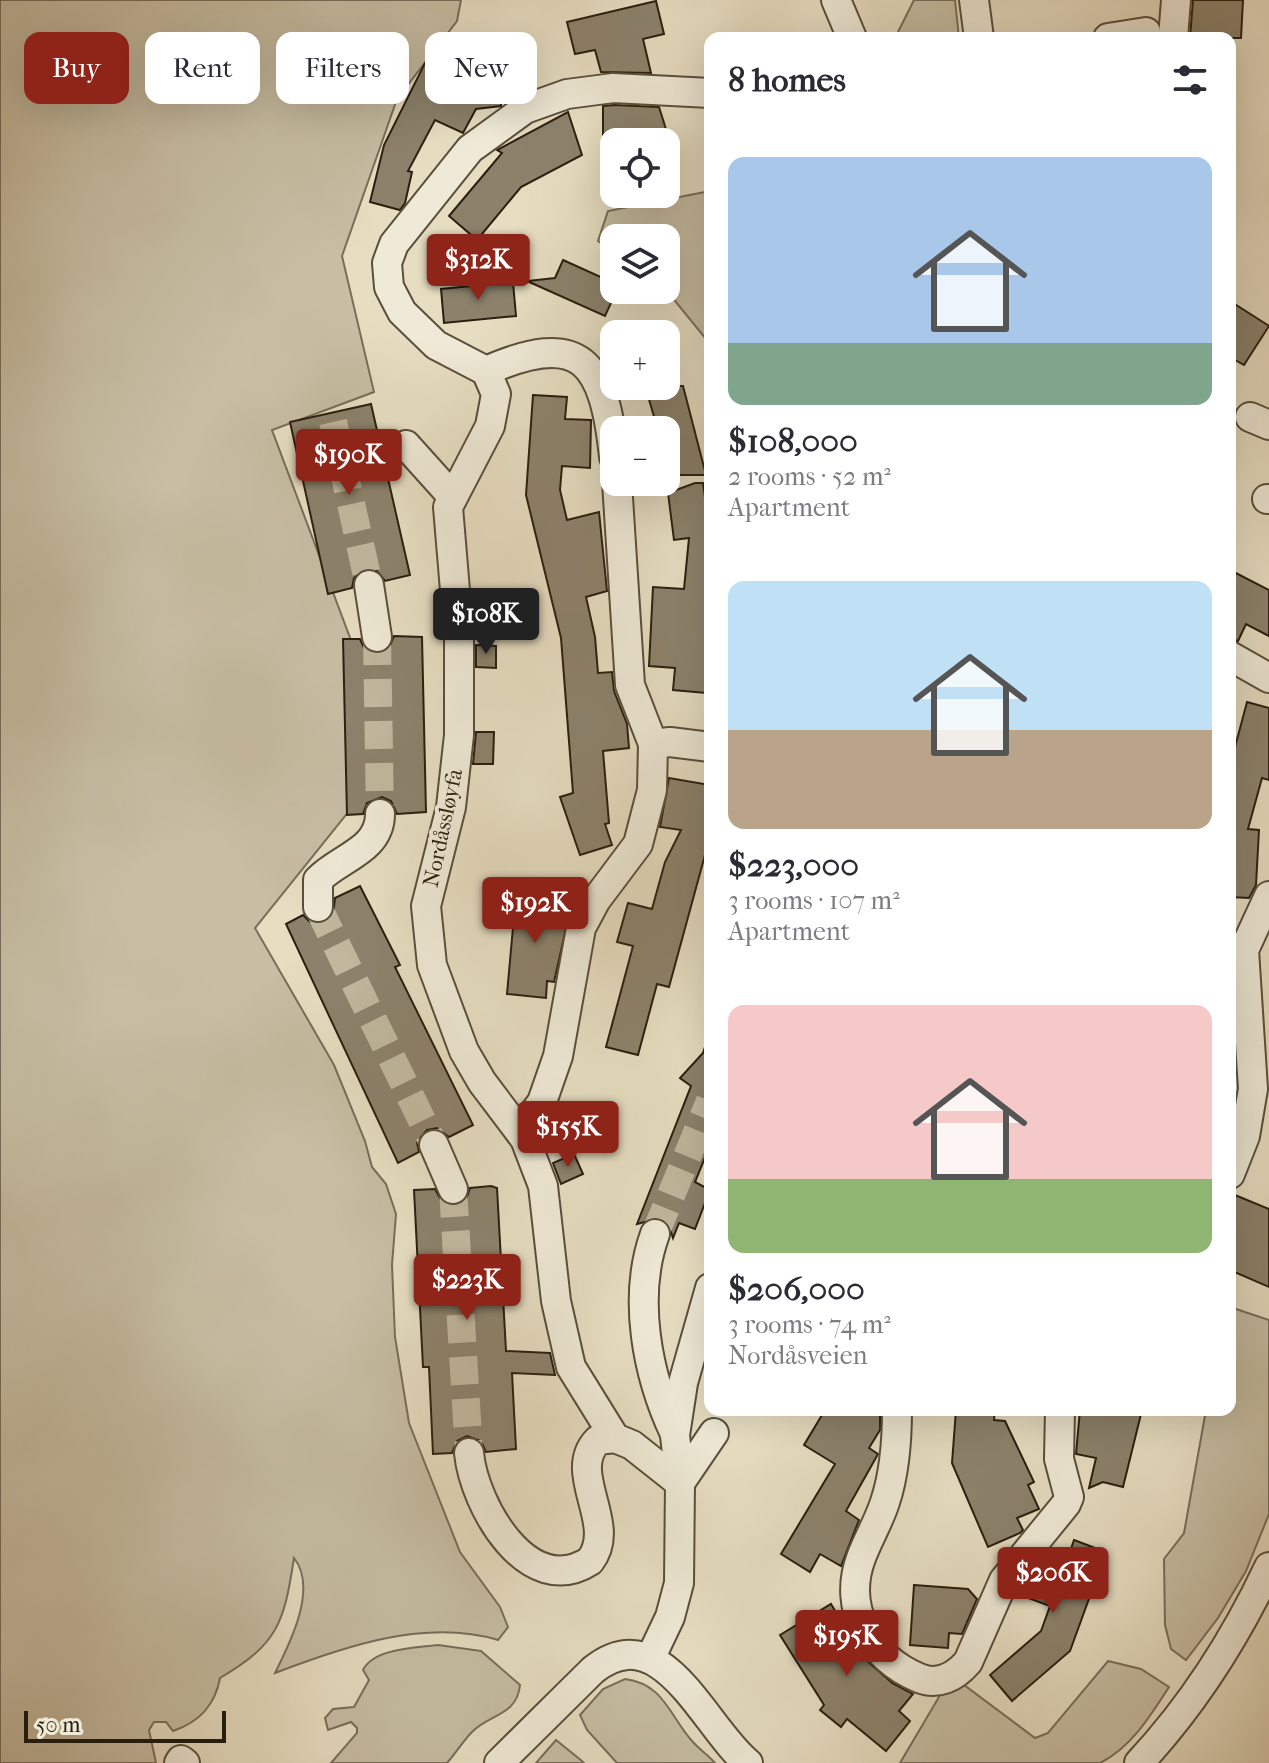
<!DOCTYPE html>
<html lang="en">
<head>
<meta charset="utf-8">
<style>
  body { margin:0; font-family:"IM FELL French Canon",serif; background:#f7f7f7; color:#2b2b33; height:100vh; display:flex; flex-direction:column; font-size:30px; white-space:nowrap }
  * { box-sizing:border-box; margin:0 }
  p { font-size:26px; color:#7c7c81 }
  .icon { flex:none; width:44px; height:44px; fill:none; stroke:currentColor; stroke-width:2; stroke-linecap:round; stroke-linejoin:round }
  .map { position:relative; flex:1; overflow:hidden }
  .side { position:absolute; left:704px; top:32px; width:532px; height:1384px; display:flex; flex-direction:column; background:#fff; border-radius:16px; box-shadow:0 8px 32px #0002 }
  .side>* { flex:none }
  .hud { position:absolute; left:24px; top:32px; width:560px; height:72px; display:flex; gap:16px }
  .buttons { position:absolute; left:600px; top:128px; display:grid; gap:16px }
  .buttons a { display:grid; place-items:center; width:80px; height:80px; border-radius:16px; background:#fff; box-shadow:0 8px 32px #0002; font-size:40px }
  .scale { position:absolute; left:24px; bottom:20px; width:202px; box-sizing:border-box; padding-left:8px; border:4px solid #2a1f0f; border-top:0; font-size:22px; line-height:28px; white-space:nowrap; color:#2a1f0f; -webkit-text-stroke:6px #efead7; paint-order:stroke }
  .price { position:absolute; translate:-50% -68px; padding:0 18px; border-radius:8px; background:#8f2418; color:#fff; font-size:26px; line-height:52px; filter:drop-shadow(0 2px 4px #0008) }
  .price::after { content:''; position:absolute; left:50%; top:48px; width:24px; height:18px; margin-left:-12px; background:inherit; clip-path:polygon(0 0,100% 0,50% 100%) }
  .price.on { background:#222; color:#fff }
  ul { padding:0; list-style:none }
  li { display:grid; align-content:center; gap:16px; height:424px; padding:0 24px }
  li span { display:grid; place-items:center; height:248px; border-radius:16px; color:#555 }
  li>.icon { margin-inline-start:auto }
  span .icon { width:144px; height:144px; fill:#fffc; stroke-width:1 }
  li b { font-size:34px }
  h2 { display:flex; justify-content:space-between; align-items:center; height:96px; padding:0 24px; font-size:34px }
  .chip { padding:0 28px; border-radius:16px; background:#fff; box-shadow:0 8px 32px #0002; font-size:28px; line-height:72px }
  .chip.on { background:#8f2418; color:#fff }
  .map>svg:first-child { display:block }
  .green { fill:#c7bea4; stroke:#786e5a; stroke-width:2 }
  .building { fill:#8c826c; stroke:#2a1f0f; stroke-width:2 }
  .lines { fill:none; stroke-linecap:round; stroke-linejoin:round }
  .minor-tunnel { stroke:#c1b89e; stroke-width:28; stroke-dasharray:28 14; stroke-linecap:butt }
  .minor-casing { stroke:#594f3c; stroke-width:32 }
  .minor { stroke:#efead7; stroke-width:28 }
  .labels { text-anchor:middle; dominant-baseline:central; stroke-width:8; stroke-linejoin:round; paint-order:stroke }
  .street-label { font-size:22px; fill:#2a1f0f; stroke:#efead7 }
</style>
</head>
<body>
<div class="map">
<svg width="1269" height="1763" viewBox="0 0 1269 1763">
  <rect width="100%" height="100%" fill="#e7dec2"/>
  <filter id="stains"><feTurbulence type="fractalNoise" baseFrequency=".0025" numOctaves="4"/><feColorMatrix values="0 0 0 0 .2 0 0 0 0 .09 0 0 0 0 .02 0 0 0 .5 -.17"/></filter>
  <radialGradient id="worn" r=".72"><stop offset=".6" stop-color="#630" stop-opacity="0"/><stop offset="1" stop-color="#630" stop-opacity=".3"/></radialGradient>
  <g class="green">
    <path d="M 0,0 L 461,0 L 457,21 L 397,99 L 342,256 L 374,392 L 272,430 L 352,643 L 354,805 L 255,928 L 334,1065 L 365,1141 L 372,1167 L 386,1184 L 396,1214 L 392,1265 L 395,1337 L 409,1423 L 460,1552 L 500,1607 L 508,1627 L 498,1640 C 425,1618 343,1647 275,1673 C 290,1643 318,1588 294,1558 C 284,1623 278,1644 220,1678 C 215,1706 199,1722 173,1731 L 166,1722 L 154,1722 L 149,1730 L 156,1763 L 0,1763 Z"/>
    <polygon points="914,0 955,0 959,38 895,38"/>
    <polygon points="710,191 710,344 666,290 666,238 614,238 614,253 598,241 608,211"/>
    <polygon points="1230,1307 1269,1320 1269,1514 1246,1571 1218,1618 1186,1660 1171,1649 1165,1625 1164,1559 1184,1533 1206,1410 1230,1410"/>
    <path d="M 438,1645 L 481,1651 L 520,1685 C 517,1716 489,1714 472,1732 C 463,1741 456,1753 447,1763 L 331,1763 L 357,1733 L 357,1728 L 351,1722 L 328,1730 L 325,1718 L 333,1709 L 354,1707 L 369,1680 L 363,1670 C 374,1648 416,1648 438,1645 Z"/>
    <path d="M 1108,1661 L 1141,1669 L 1169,1687 C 1151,1715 1131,1748 1100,1763 L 900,1763 L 939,1697 L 939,1691 L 960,1682 L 1035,1738 L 1048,1733 Z"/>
    <path d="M 625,1679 C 664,1684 669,1715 692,1741 C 699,1749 708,1755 715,1763 L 617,1763 L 587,1730 L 580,1715 L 603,1689 Z"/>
    <polygon points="556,1740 582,1761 584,1763 536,1763"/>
  </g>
  <g class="building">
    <polygon points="1193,0 1243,0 1241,38 1190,38"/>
    <polygon points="656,1 664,34 643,39 651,73 601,72 595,50 575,54 567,22"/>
    <polygon points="490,36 522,36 522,81 501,81 501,106 476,109 463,133 435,120 408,171 412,172 405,203 400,210 370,202 384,145 425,63 460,82 460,47 490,47"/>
    <polygon points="614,105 659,107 670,142 603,142 603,106"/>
    <polygon points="568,112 582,155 521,187 477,240 449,216 502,153 497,150"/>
    <polygon points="563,260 614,283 617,290 605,316 527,281 555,278"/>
    <polygon points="513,282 516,316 444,323 441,289"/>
    <polygon points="1230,301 1269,326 1244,365 1230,357"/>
    <polygon points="645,386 683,386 706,475 666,475 666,430 658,430"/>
    <polygon points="533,395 567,397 565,419 591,420 590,468 562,466 560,490 567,520 599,512 607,591 586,597 595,637 598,673 612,672 614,691 627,724 629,748 603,751 609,823 605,824 612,845 580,855 560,797 573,793 561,638 526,495"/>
    <polygon points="371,404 410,575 385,581 376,570 366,568 354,578 352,588 328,594 290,422"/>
    <polygon points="695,483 703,483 710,533 710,660 706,693 673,690 675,668 649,666 653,587 684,589 689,538 674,540 668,493"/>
    <polygon points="1230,570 1269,590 1269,636 1246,624 1238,641 1230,639"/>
    <polygon points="394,636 422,637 426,812 397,814 391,801 382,797 367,803 363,814 347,815 343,639 360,639 364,648 379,654 388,650"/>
    <polygon points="476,645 496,646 496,668 476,667"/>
    <polygon points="1247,702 1269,708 1269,780 1262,778 1248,829 1259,830 1256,885 1249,898 1230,897 1230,766"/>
    <polygon points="476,732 494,732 493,764 473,764"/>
    <polygon points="669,778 710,785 710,856 705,855 669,987 657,984 638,1055 606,1047 633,946 617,942 628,903 652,909 665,862 681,830 660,827"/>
    <polygon points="360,886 400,965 395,967 473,1125 449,1137 437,1128 427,1130 417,1142 419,1152 398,1163 286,924 303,915 310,922 326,922 333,915 335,898"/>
    <polygon points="516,894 555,897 553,913 569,915 554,982 547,981 546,998 507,994"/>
    <polygon points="707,1041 710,1041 710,1145 695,1182 710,1190 695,1229 679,1223 673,1238 668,1223 660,1218 637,1224 691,1086 680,1078 703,1053"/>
    <polygon points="574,1154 583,1174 561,1184 553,1163"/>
    <polygon points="491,1186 497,1188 506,1351 550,1353 555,1375 512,1373 516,1449 486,1452 481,1441 467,1436 457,1441 452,1453 433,1454 429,1367 423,1367 414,1190 435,1189 442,1202 452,1206 466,1200 470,1188"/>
    <polygon points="1230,1193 1269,1209 1269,1287 1230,1270"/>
    <polygon points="825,1410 880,1410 880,1430 869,1448 878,1454 846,1511 859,1520 841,1566 820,1554 810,1572 781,1554 835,1464 804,1445"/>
    <polygon points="956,1410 995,1410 994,1420 1005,1421 1034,1482 1028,1485 1039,1509 1017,1518 1023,1530 1020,1533 988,1547 952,1463"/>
    <polygon points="1080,1410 1142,1410 1123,1487 1103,1482 1089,1488 1096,1458 1076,1454"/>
    <polygon points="1074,1540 1106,1552 1070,1651 1012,1701 990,1675 1041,1631 1050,1606 1020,1595 1025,1581 1048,1553 1067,1560"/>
    <polygon points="914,1585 968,1589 977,1599 962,1634 949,1633 948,1648 910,1645"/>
    <polygon points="831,1604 862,1656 892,1683 913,1694 899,1711 910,1721 886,1751 847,1719 841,1727 820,1710 824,1705 780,1635"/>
  </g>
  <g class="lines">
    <g class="minor-tunnel">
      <polyline points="333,422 369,585"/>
      <polyline points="377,637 380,814"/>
      <polyline points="318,907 434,1145"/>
      <polyline points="453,1189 469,1453"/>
      <polyline points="655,1234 710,1101"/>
    </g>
    <g class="minor-casing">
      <g id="minor">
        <polyline points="836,0 852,38"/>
        <polyline points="974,0 979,38"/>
        <polyline points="1108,38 1146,32"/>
        <polyline points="1173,38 1176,0"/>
        <path d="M 486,371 C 581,329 604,361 614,457"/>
        <polyline points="1250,417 1269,425"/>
        <polyline points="406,445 451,495"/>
        <polyline points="1267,499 1269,499"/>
        <polyline points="369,585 377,637"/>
        <polyline points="1230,656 1269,678"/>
        <polyline points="653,744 670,742 710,747"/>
        <path d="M 318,907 L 318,880 C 338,858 380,851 380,814"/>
        <polyline points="520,1132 542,1102 558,1056 581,928 596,900 638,844 652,790 653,744 630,685 617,482"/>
        <polyline points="434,1145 453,1189"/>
        <polyline points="1230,1174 1245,1136 1253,1089 1244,950 1269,896"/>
        <path d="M 655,1234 C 632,1297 647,1375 675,1434"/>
        <path d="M 897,1410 C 897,1441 895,1472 885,1502 C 879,1521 868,1539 861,1558 C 842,1609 871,1658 919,1678 C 938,1686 955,1677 968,1662 L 1004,1580 L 1066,1504 L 1069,1497 L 1059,1459 L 1060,1410"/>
        <path d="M 469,1453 C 474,1505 528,1601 590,1561 C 619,1524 565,1473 598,1440 L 615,1438"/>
        <polyline points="680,1483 632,1445 615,1438 571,1367 556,1301 543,1186 525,1139 482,1082 464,1051 432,965 426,906 451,807 459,735 459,638 448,507 490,426 496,394 486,371 436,345 402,312 389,287 387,263 394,244 470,149 525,109 567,94 613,88 710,93"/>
        <polyline points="680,1483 714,1433"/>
        <polyline points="650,1659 670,1617 679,1583 680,1483 675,1435 683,1383 710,1288"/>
        <polyline points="179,1763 181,1760 185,1763"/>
        <path d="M 499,1763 L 593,1670 C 662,1614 705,1729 748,1763"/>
        <path d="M 1139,1763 C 1192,1706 1236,1637 1269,1567"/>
      </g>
    </g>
    <use href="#minor" class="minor"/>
  </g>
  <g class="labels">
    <g class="street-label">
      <text transform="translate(443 828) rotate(-78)">Nordåssløyfa</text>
    </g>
  </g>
  <rect width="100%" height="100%" filter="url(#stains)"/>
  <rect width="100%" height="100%" fill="url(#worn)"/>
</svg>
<div class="buttons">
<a><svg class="icon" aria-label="locate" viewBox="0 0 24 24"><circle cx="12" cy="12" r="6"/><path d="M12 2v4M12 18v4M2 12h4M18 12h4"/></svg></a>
<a><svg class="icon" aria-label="layers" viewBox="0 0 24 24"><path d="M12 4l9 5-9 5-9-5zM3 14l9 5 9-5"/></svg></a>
<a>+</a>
<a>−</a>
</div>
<div class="scale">50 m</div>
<b class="price" style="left:478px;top:302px">$312K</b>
<b class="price" style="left:349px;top:497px">$190K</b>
<b class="price on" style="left:486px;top:656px">$108K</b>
<b class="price" style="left:535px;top:945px">$192K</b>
<b class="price" style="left:568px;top:1169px">$155K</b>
<b class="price" style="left:467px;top:1322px">$223K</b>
<b class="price" style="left:1053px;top:1615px">$206K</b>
<b class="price" style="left:847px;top:1678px">$195K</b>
<div class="hud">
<a class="chip on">Buy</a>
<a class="chip">Rent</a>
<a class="chip">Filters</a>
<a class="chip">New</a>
</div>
<section class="side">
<h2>8 homes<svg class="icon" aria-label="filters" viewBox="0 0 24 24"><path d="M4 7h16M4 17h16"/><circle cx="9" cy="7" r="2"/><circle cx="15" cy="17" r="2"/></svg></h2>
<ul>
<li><span style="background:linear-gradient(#a9c7e8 75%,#7fa58c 0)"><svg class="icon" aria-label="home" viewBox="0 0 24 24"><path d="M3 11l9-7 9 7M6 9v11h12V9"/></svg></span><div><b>$108,000</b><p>2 rooms · 52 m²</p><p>Apartment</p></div></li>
<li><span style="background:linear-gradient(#bfe0f5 60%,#b9a48a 0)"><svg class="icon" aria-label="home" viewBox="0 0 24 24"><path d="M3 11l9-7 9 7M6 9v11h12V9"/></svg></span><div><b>$223,000</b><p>3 rooms · 107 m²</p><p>Apartment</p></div></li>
<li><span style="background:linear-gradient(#f6c9c9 70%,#8fb573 0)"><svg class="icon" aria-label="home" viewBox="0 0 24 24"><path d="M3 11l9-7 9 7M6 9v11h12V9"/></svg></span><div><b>$206,000</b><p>3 rooms · 74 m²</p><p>Nordåsveien</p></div></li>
</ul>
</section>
</div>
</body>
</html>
